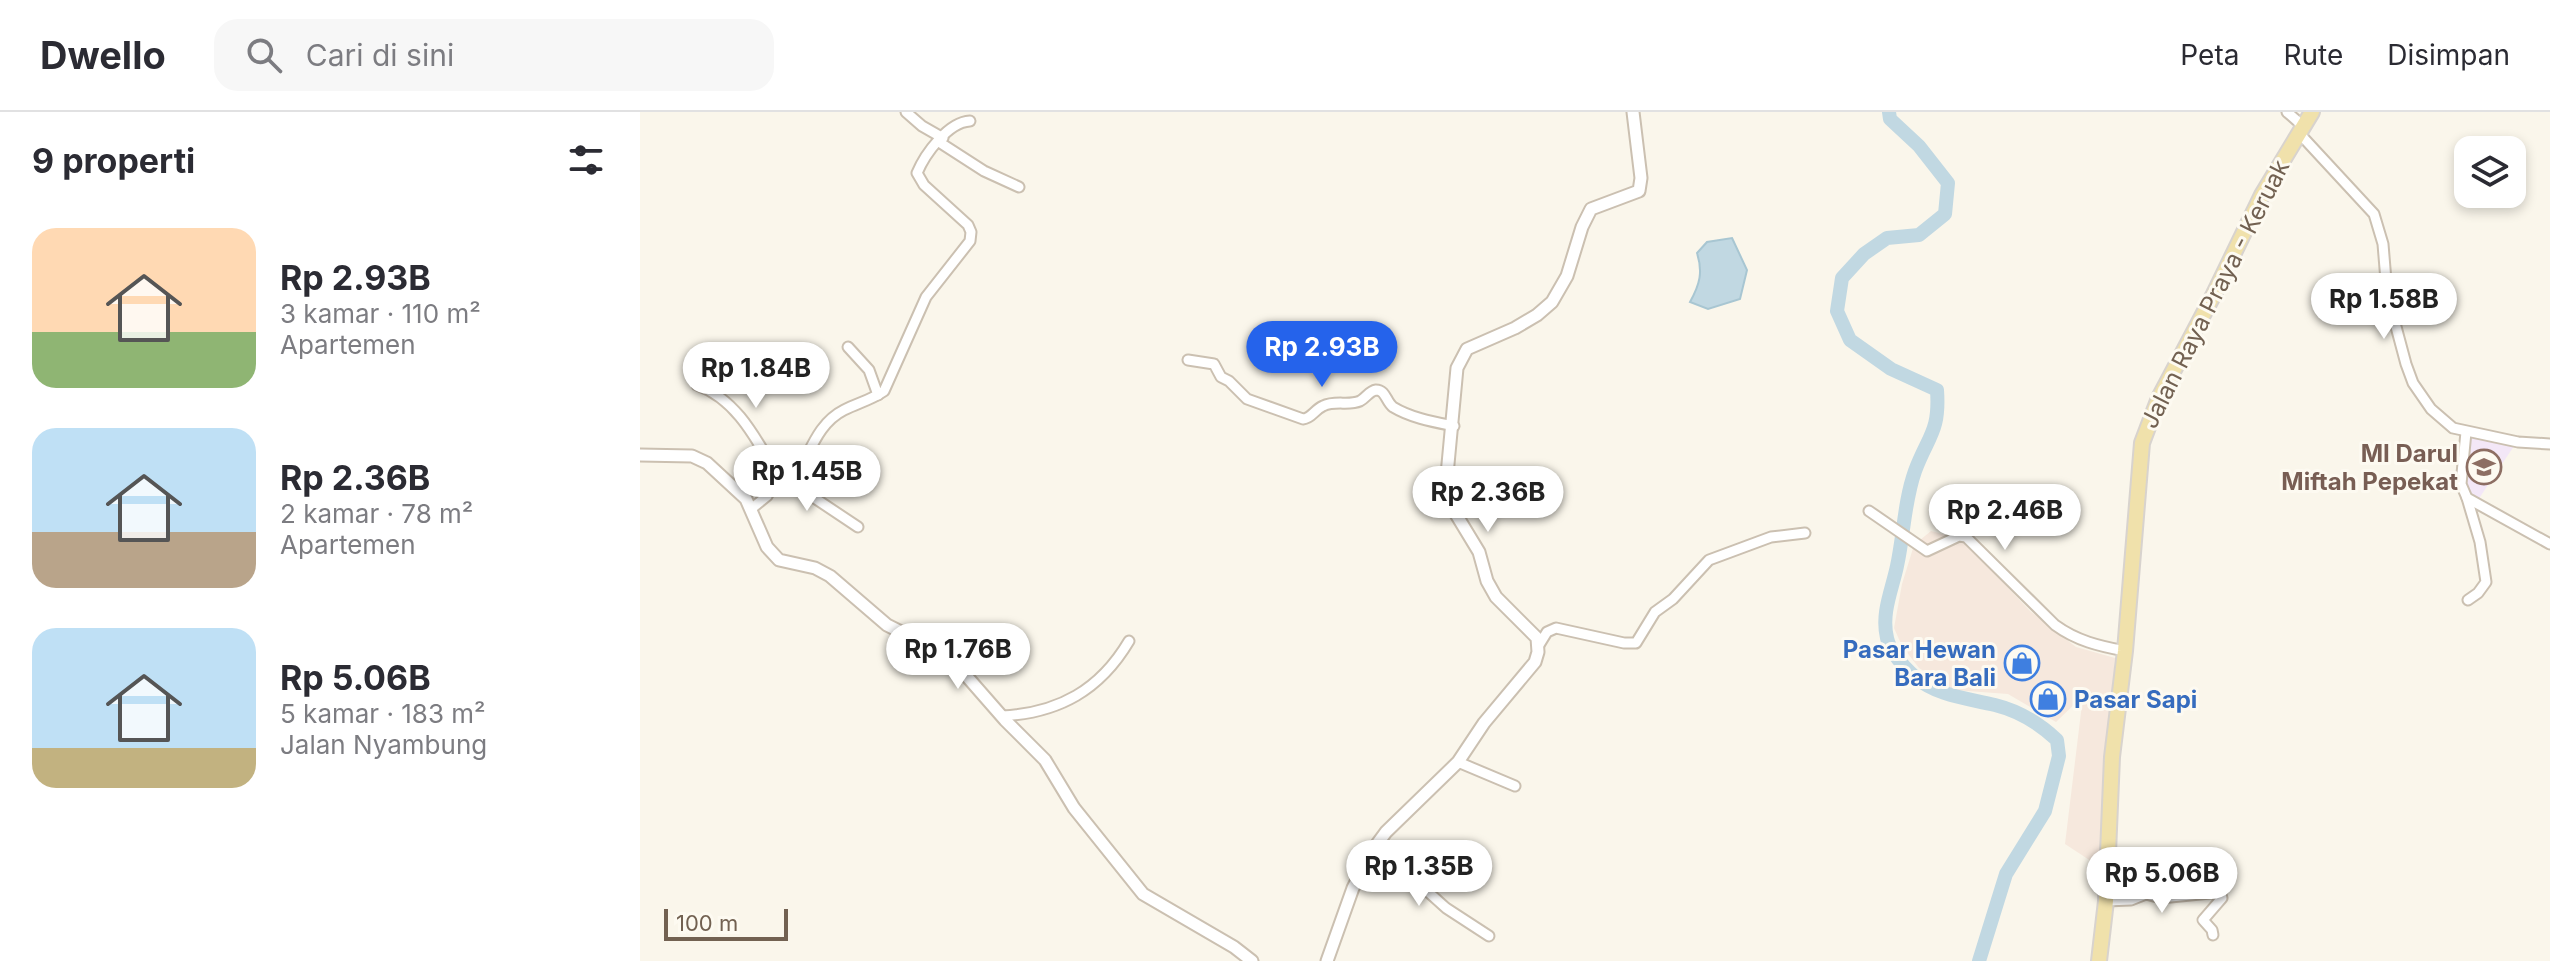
<!DOCTYPE html>
<html lang="id">
<head>
<meta charset="utf-8">
<style>
  body { margin:0; font-family:Inter,sans-serif; background:#f7f7f7; color:#2b2b33; height:100vh; display:flex; flex-direction:column; font-size:30px; white-space:nowrap }
  * { box-sizing:border-box; margin:0 }
  p { font-size:26px; color:#7c7c81 }
  .icon { flex:none; width:44px; height:44px; fill:none; stroke:currentColor; stroke-width:2; stroke-linecap:round; stroke-linejoin:round }
  .map { position:relative; flex:1; overflow:hidden }
  .sheet { display:flex; flex-direction:column; background:#fff; width:640px }
  .sheet>* { flex:none }
  .controls { position:absolute; left:1814px; top:24px; display:grid; gap:16px }
  .controls a { display:grid; place-items:center; width:72px; height:72px; border-radius:16px; background:#fff; box-shadow:0 4px 12px #0003; font-size:40px }
  .scale { position:absolute; left:24px; bottom:20px; width:124px; box-sizing:border-box; padding-left:8px; border:4px solid #726151; border-top:0; font-size:22px; line-height:28px; white-space:nowrap; color:#726151; -webkit-text-stroke:6px #fdfaf1; paint-order:stroke }
  .price { position:absolute; translate:-50% -68px; padding:0 18px; border-radius:28px; background:#fff; color:#222; font-size:26px; line-height:52px; filter:drop-shadow(0 2px 4px #0008) }
  .price::after { content:''; position:absolute; left:50%; top:48px; width:24px; height:18px; margin-left:-12px; background:inherit; clip-path:polygon(0 0,100% 0,50% 100%) }
  .price.on { background:#2563eb; color:#fff }
  ul { padding:0; list-style:none }
  li { display:flex; align-items:center; gap:24px; height:200px; padding:0 32px }
  li span { display:grid; place-items:center; flex:none; width:224px; height:160px; border-radius:24px; color:#555 }
  li>.icon { margin-inline-start:auto }
  span .icon { width:96px; height:96px; fill:#fffc; stroke-width:1 }
  li b { font-size:34px }
  h2 { display:flex; justify-content:space-between; align-items:center; height:96px; padding:0 32px; font-size:34px }
  header { display:flex; align-items:center; gap:48px; box-sizing:border-box; height:112px; padding:0 40px; background:#fff; border-bottom:2px solid #e1e1e2 }
  header strong { font-size:38px }
  nav { display:flex; gap:44px; margin-inline-start:auto; font-size:28px }
  .search { width:560px; height:72px; background:#f7f7f7; display:flex; align-items:center; gap:20px; box-sizing:border-box; padding:0 28px; border-radius:24px; color:#7c7c81; font-size:30px }
  main { display:flex; flex:1; min-height:0 }
  .map>svg:first-child { display:block }
  .commercial { fill:#f6e8dd }
  .education { fill:#f3e7f7 }
  .water { fill:#c1d8e2; stroke:#a8c6d2; stroke-width:2 }
  .lines { fill:none; stroke-linecap:round; stroke-linejoin:round }
  .river { stroke:#c1d8e2; stroke-width:14 }
  .minor-casing { stroke:#cbc0b1; stroke-width:13 }
  .tertiary-casing { stroke:#cbc0b1; stroke-width:15 }
  .primary-casing { stroke:#d8d3ce; stroke-width:18 }
  .minor { stroke:#fff; stroke-width:9 }
  .tertiary { stroke:#fff; stroke-width:11 }
  .primary { stroke:#f0e1ab; stroke-width:14 }
  .labels { text-anchor:middle; dominant-baseline:central; stroke-width:6; stroke-linejoin:round; paint-order:stroke }
  .street-label { font-size:24px; fill:#726151; stroke:#fdfaf1 }
  .education-label { font-size:24px; font-weight:bold; fill:#785e54; stroke:#fdfaf1; text-anchor:end }
  .shop-label { font-size:24px; font-weight:bold; fill:#366cbe; stroke:#fdfaf1; text-anchor:end }
</style>
</head>
<body>
<header>
<strong>Dwello</strong>
<div class="search"><svg class="icon" aria-label="search" viewBox="0 0 24 24"><circle cx="10" cy="10" r="6"/><path d="M15 15l6 6"/></svg>Cari di sini</div>
<nav><a>Peta</a><a>Rute</a><a>Disimpan</a></nav>
</header>
<main>
<section class="sheet">
<h2>9 properti<svg class="icon" aria-label="filters" viewBox="0 0 24 24"><path d="M4 7h16M4 17h16"/><circle cx="9" cy="7" r="2"/><circle cx="15" cy="17" r="2"/></svg></h2>
<ul>
<li><span style="background:linear-gradient(#ffd9b3 65%,#8fb573 0)"><svg class="icon" aria-label="home" viewBox="0 0 24 24"><path d="M3 11l9-7 9 7M6 9v11h12V9"/></svg></span><div><b>Rp 2.93B</b><p>3 kamar · 110 m²</p><p>Apartemen</p></div></li>
<li><span style="background:linear-gradient(#bfe0f5 65%,#b9a48a 0)"><svg class="icon" aria-label="home" viewBox="0 0 24 24"><path d="M3 11l9-7 9 7M6 9v11h12V9"/></svg></span><div><b>Rp 2.36B</b><p>2 kamar · 78 m²</p><p>Apartemen</p></div></li>
<li><span style="background:linear-gradient(#bfe0f5 75%,#c2b280 0)"><svg class="icon" aria-label="home" viewBox="0 0 24 24"><path d="M3 11l9-7 9 7M6 9v11h12V9"/></svg></span><div><b>Rp 5.06B</b><p>5 kamar · 183 m²</p><p>Jalan Nyambung</p></div></li>
</ul>
</section>
<div class="map">
<svg width="1910" height="849" viewBox="0 0 1910 849">
  <rect width="100%" height="100%" fill="#faf6eb"/>
  <polygon class="commercial" points="1291,419 1323,428 1390,499 1436,535 1475,546 1460,755 1425,732 1443,584 1416,610 1368,582 1314,578 1279,556 1262,534 1254,516 1262,472 1274,433"/>
  <polygon class="education" points="1831,325 1876,331 1838,388 1824,379"/>
  <path class="water" d="M 1092,126 L 1107,158 L 1100,187 L 1068,197 L 1050,190 C 1060,172 1063,160 1057,141 L 1067,130 Z"/>
  <g class="lines">
    <path class="river" d="M 1249,0 L 1250,7 L 1279,34 L 1308,71 L 1305,102 L 1279,123 L 1247,126 L 1224,142 L 1202,166 L 1197,199 L 1210,228 L 1251,257 L 1297,278 C 1300,320 1288,324 1275,359 C 1264,390 1264,422 1257,454 C 1252,478 1241,501 1247,526 C 1250,540 1264,555 1275,565 C 1298,584 1326,586 1355,593 C 1379,599 1399,611 1417,628 L 1419,644 L 1405,699 L 1366,762 L 1339,849"/>
    <g class="minor-casing">
      <g id="minor">
        <polyline points="266,0 282,14 303,26"/>
        <polyline points="1647,0 1663,14"/>
        <polyline points="1659,21 1734,102 1743,132 1747,181 1766,252 1773,271 1791,297 1813,316 1878,330 1910,332"/>
        <polyline points="299,30 344,59 379,75"/>
        <polyline points="208,235 229,258 238,283"/>
        <path d="M 548,248 L 574,252 L 581,265 L 589,269 L 607,287 L 663,307 C 672,306 674,298 683,294 C 695,288 709,294 720,289 C 726,286 729,279 736,278 C 746,278 746,290 753,295 C 771,306 794,310 814,314"/>
        <path d="M 57,273 C 98,288 117,329 138,364"/>
        <polyline points="1826,320 1821,372 1827,386 1910,432"/>
        <polyline points="149,359 158,375 218,415"/>
        <path d="M 1325,379 C 1317,398 1309,405 1327,420 L 1326,425"/>
        <polyline points="1827,386 1840,430 1846,470 1838,481 1828,488"/>
        <path d="M 111,397 L 127,384 L 140,361 L 160,357 C 172,335 180,310 204,298 C 218,291 231,288 244,279 L 286,185 L 330,129 L 331,120 L 328,113 L 284,73 L 277,61 C 285,42 308,10 330,9"/>
        <path d="M 1229,399 L 1287,439 L 1319,424 L 1326,425 L 1415,513 C 1437,529 1459,534 1485,539"/>
        <polyline points="899,533 907,520 916,516 984,531 996,531 1015,500 1033,487 1069,448 1131,425 1165,421"/>
        <path d="M 362,604 C 419,601 460,578 489,529"/>
        <polyline points="818,650 875,674"/>
        <polyline points="736,733 806,796 849,824"/>
        <polyline points="1466,789 1491,788 1506,782 1521,786 1580,780 1582,786 1563,808 1572,818 1573,823"/>
      </g>
    </g>
    <g class="tertiary-casing">
      <g id="tertiary">
        <polyline points="0,343 52,344 67,351 106,387 127,435 139,448 175,456 190,464 247,513 309,544 365,608 405,648 434,696 503,782 594,835 612,849"/>
        <polyline points="687,849 713,776 732,739 746,720 818,650 844,611 895,550 898,540 897,526 856,485 847,469 839,440 805,384 817,256 827,237 875,216 897,203 912,190 927,164 942,115 951,97 999,79 1001,66 993,0"/>
      </g>
    </g>
    <g class="primary-casing">
      <polyline id="primary" points="1459,849 1466,789 1472,645 1485,539 1502,331 1519,286 1574,182 1622,83 1672,0"/>
    </g>
    <use href="#minor" class="minor"/>
    <use href="#tertiary" class="tertiary"/>
    <use href="#primary" class="primary"/>
  </g>
  <defs>
    <g id="school-ring" transform="scale(1.8)"><circle r="9.5" fill="#fdfaf1" stroke="#8d6e63" stroke-width="1.5"/><path d="M0-5L7-2L0 1L-7-2ZM-4 1L0 2.5L4 1V4Q0 6-4 4Z" fill="#8d6e63"/></g>
    <g id="shop-ring" transform="scale(1.8)"><circle r="9.5" fill="#fdfaf1" stroke="#3f7fe0" stroke-width="1.5"/><path d="M-5-2.5h2.3a2.7 3.5 0 0 1 5.4 0H5L5.5 6h-11ZM-1.5-2.5h3a1.5 2.3 0 0 0-3 0Z" fill="#3f7fe0"/></g>
  </defs>
  <g fill-rule="evenodd">
    <use href="#school-ring" x="1844" y="355"/>
    <use href="#shop-ring" x="1382" y="551"/>
    <use href="#shop-ring" x="1408" y="587"/>
  </g>
  <g class="labels">
    <g class="street-label">
      <text transform="translate(1575 182) rotate(-63)">Jalan Raya Praya - Keruak</text>
    </g>
    <g class="education-label">
      <text x="1818" y="341">MI Darul<tspan x="1818" dy="28">Miftah Pepekat</tspan></text>
    </g>
    <g class="shop-label">
      <text x="1356" y="537">Pasar Hewan<tspan x="1356" dy="28">Bara Bali</tspan></text>
      <text x="1434" y="587" text-anchor="start">Pasar Sapi</text>
    </g>
  </g>
</svg>
<div class="controls">
<a><svg class="icon" aria-label="layers" viewBox="0 0 24 24"><path d="M12 4l9 5-9 5-9-5zM3 14l9 5 9-5"/></svg></a>
</div>
<div class="scale">100 m</div>
<b class="price" style="left:1744px;top:229px">Rp 1.58B</b>
<b class="price on" style="left:682px;top:277px">Rp 2.93B</b>
<b class="price" style="left:116px;top:298px">Rp 1.84B</b>
<b class="price" style="left:167px;top:401px">Rp 1.45B</b>
<b class="price" style="left:848px;top:422px">Rp 2.36B</b>
<b class="price" style="left:1365px;top:440px">Rp 2.46B</b>
<b class="price" style="left:318px;top:579px">Rp 1.76B</b>
<b class="price" style="left:779px;top:796px">Rp 1.35B</b>
<b class="price" style="left:1522px;top:803px">Rp 5.06B</b>
</div>
</main>
</body>
</html>
